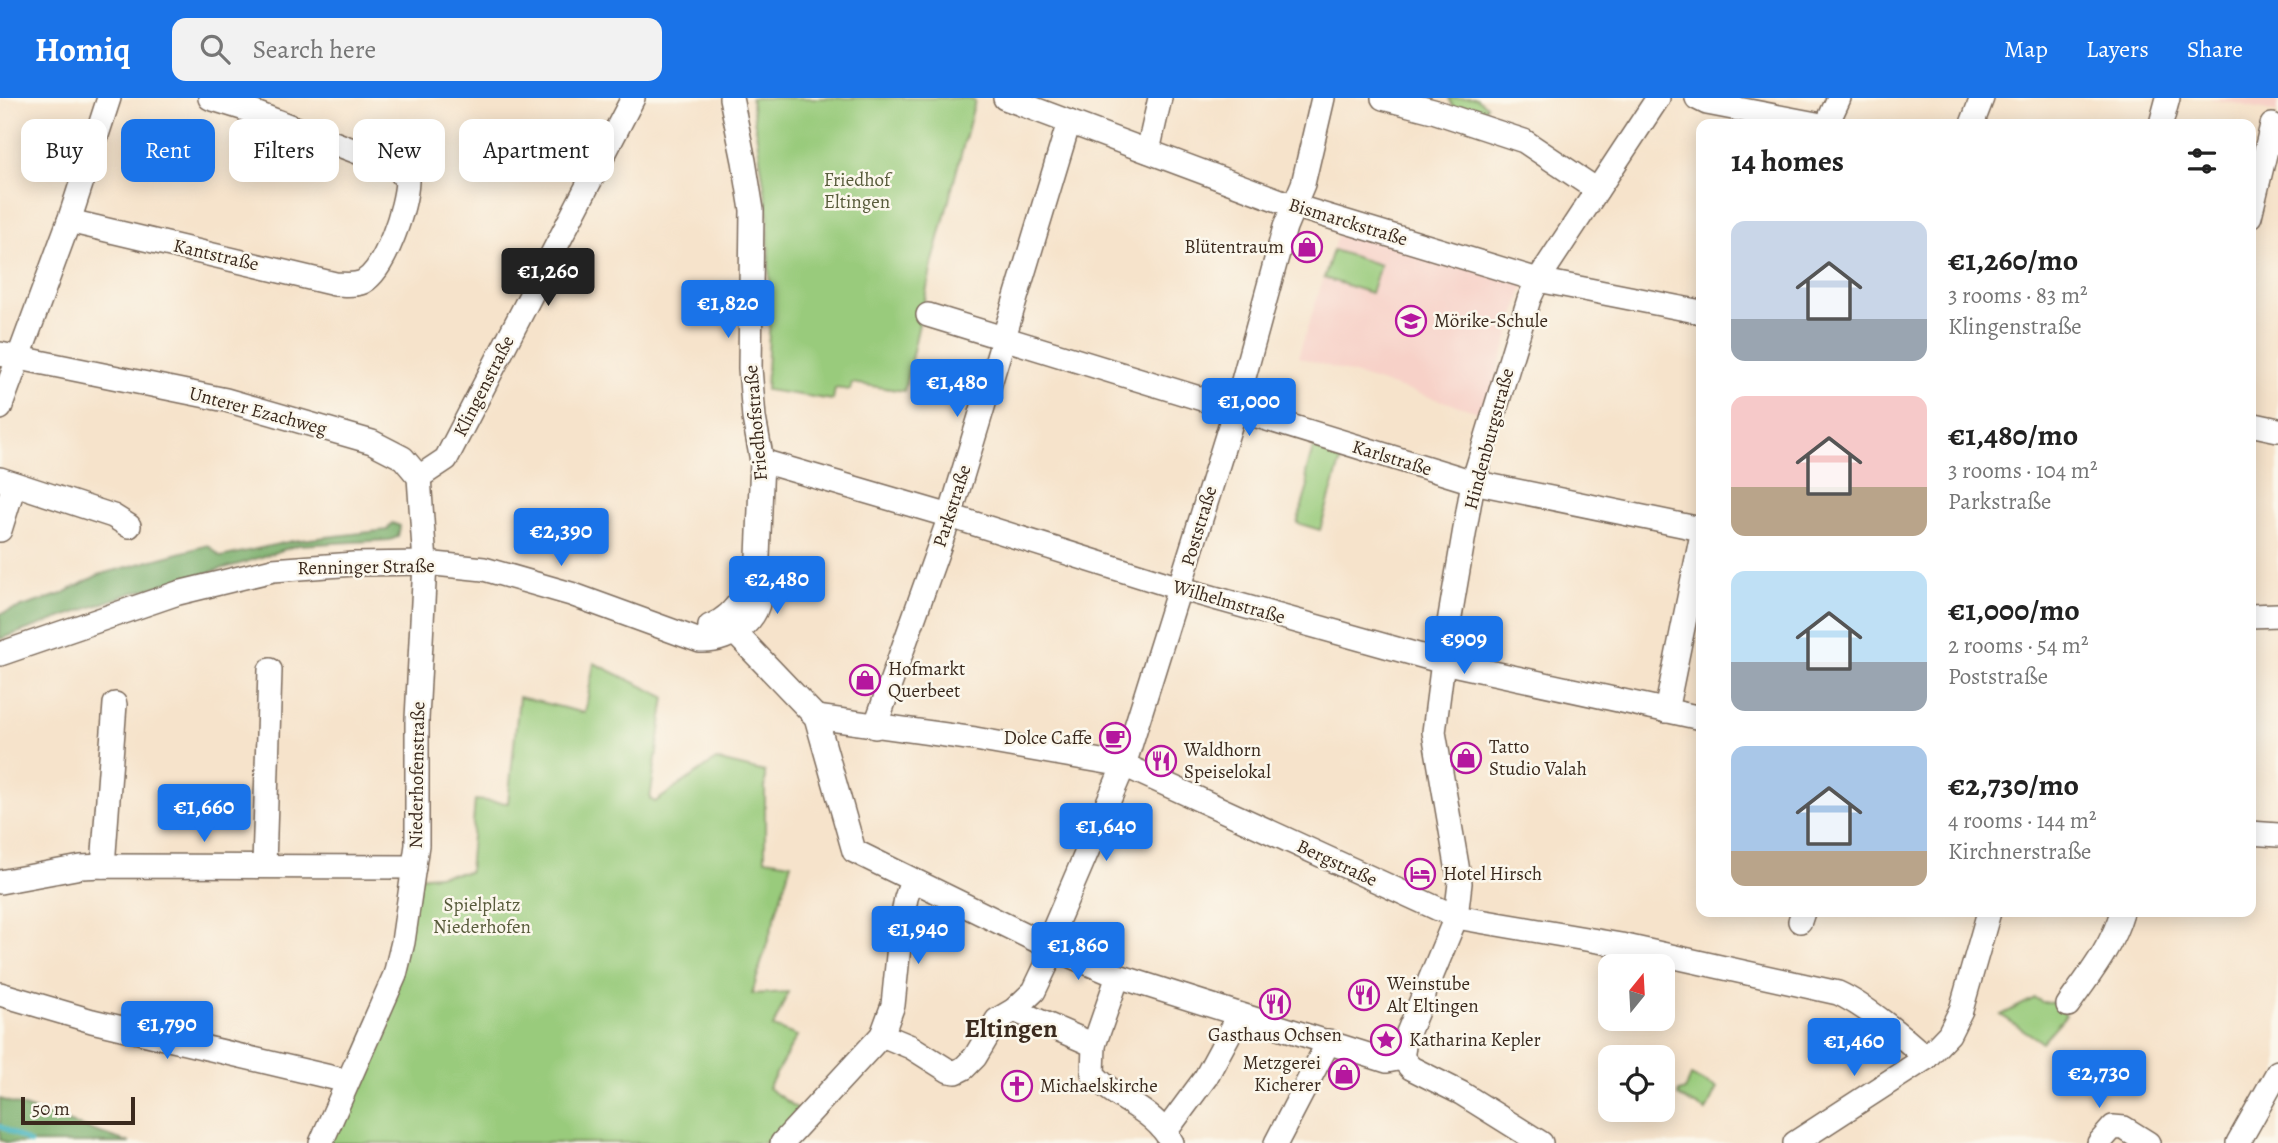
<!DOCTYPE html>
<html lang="en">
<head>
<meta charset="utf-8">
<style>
  body { margin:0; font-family:Alegreya,serif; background:#f2f2f2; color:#222; height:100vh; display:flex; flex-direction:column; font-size:26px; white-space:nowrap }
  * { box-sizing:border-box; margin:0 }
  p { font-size:23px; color:#767676 }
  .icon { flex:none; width:38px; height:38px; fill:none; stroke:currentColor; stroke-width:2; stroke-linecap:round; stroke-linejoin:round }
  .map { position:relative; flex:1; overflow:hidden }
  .panel { position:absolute; left:1696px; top:21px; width:560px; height:798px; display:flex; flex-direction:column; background:#fff; border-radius:14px; box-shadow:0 4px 18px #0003 }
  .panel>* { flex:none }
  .top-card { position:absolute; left:21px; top:21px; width:665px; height:63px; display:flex; gap:14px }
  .needle { width:46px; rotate:18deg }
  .buttons { position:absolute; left:1598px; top:856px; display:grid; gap:14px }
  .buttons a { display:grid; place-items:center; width:77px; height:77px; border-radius:14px; background:#fff; box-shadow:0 4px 18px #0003; font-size:35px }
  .scale { position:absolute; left:21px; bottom:18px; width:114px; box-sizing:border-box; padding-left:7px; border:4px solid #3b2a1e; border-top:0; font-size:19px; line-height:24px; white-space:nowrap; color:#3b2a1e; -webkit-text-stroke:5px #fbf7ec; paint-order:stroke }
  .price { position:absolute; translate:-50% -60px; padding:0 16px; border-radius:7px; background:#1a73e8; color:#fff; font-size:23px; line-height:46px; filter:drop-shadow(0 2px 4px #0008) }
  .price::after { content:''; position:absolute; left:50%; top:42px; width:21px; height:16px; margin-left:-10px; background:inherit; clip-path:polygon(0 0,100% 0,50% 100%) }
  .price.current { background:#222; color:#fff }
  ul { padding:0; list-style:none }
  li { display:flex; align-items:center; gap:21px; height:175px; padding:0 35px }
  li span { display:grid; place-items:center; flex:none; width:196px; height:140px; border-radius:14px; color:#555 }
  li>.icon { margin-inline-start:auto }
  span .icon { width:84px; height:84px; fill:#fffc; stroke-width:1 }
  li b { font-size:30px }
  h2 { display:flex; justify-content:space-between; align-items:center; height:84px; padding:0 35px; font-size:30px }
  .chip { padding:0 24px; border-radius:14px; background:#fff; box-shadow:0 4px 18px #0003; font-size:24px; line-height:63px }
  .chip.current { background:#1a73e8; color:#fff }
  header { display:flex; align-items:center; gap:42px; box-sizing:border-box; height:98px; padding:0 35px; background:#1a73e8; color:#fff }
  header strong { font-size:33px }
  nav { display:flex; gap:38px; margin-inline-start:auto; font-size:24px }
  .search { width:490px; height:63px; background:#f2f2f2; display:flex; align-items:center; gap:18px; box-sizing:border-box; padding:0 24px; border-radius:14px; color:#767676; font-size:26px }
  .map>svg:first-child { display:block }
  .built { fill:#f7d1c8 }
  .green { fill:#99cb7c; stroke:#6a7a4d; stroke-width:2 }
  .forest { fill:#7aaf6c; stroke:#5a6c45; stroke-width:2 }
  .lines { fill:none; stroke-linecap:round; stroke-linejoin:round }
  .stream { stroke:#45b4bf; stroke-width:4.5 }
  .minor-casing { stroke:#7c6b5b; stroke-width:26 }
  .minor { stroke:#fff; stroke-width:23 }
  .labels { text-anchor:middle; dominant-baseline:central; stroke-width:5; stroke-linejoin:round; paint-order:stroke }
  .park-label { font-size:19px; fill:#575a3a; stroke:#fbf7ec }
  .street-label { font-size:19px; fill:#3b2a1e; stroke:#fbf7ec }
  .poi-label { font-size:19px; fill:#3b2a1e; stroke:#fbf7ec; text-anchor:start }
  .district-label { font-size:26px; font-weight:bold; fill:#3b2a1e; stroke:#fbf7ec }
</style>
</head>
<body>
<header>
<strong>Homiq</strong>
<div class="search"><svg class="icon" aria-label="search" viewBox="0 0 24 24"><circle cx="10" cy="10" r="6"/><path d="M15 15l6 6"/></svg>Search here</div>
<nav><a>Map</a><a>Layers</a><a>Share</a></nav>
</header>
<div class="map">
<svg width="2278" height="1045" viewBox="0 0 2278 1045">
  <rect width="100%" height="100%" fill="#fbf7ec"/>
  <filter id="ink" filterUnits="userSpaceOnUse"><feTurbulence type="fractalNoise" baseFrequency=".0143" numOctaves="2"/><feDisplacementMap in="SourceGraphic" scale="14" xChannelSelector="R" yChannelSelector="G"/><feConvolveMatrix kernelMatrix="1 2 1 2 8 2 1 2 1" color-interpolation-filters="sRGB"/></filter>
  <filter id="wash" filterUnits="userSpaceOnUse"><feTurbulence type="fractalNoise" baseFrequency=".00686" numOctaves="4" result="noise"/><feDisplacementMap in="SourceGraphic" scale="28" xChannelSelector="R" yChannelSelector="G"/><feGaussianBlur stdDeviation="1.57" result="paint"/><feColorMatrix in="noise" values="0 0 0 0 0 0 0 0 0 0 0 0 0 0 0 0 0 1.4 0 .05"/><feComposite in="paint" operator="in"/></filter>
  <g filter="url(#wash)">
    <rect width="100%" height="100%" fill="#f6e3cb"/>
    <g class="built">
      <polygon points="2208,0 2278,0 2278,14"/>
      <polygon points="1340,129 1524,187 1485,316 1298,259"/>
    </g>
    <g class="green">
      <polygon points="751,0 964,0 975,3 933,163 904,293 852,285 850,292 835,290 833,302 766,292 770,216 768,113"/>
      <polygon points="1449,0 1476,0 1487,8 1479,18 1454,11"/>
      <polygon points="1333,152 1380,167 1371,195 1324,180"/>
      <polygon points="1313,350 1342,358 1320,432 1297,425 1308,388 1306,375"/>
      <polygon points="594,565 665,599 650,701 655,704 716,662 765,674 765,761 791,765 752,896 788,894 773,929 797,938 768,990 798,1011 773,1045 329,1045 417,779 469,774 475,702 508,705 519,599 585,615"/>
      <polygon points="2035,900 2042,904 2054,904 2066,917 2042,944 2001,917"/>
      <polygon points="1691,978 1717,990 1706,1013 1678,998 1679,994 1685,992"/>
    </g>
    <g class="forest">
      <polygon points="392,425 400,428 398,439 390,442 298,447 243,465 132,495 0,541 0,516 62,496 98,477 208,447 221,459 292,443 387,432"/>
      <polygon points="0,1001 130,1045 8,1045 0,1042"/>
    </g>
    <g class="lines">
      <polyline class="stream" points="0,1028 30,1045"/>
    </g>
  </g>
  <g filter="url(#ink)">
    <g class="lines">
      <g class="minor-casing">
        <g id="minor">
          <polyline points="1005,0 1294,108 1538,182 1701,214"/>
          <polyline points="1383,0 1433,13 1524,43 1597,92"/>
          <polyline points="1697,0 1707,5 1816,26"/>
          <polyline points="1827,26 1839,0"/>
          <polyline points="1972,26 1982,0"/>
          <polyline points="2161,26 2168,0"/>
          <polyline points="1148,53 1160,0"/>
          <polyline points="2250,118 2272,27"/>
          <path d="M 69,123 L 335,186 C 344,186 354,188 363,184 C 386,171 406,108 407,83 L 397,69 L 242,10 L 210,0"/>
          <polyline points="928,217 1473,384 1701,431"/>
          <polyline points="0,256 226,302 372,344 403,360 419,379 425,465 417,621 417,747 403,844 395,877 321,1045"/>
          <polyline points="0,310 69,123 109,0"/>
          <polyline points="2250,326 2278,332"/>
          <polyline points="762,363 950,418 1179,490 1443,564 1701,620"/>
          <polyline points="419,379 446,361 633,0"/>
          <polyline points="0,381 113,418 129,428"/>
          <polyline points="0,432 14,387"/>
          <polyline points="2250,518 2278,517"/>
          <polyline points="723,522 816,619 854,753 1054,851 1118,878 1387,963 1402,960"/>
          <path d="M 710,528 C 735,518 739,501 757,483"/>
          <path d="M 0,556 L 178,495 L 273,472 L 354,466 L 425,465 L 484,471 L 571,496 L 700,543 C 732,545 769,517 757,483 L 762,363 L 754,320 L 750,270 L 752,112 L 744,63 L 731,0"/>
          <polyline points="1666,613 1701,441"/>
          <path d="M 816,619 L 975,641 L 1124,667 L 1456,819 L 1621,847 L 1838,895 C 1864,907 1904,939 1926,960"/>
          <polyline points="875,629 950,418 1069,24"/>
          <polyline points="2250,735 2278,737"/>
          <polyline points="103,768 115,606"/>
          <polyline points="264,768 270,572"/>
          <polyline points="0,784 81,769 103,768 414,769"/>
          <polyline points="1800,823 1803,814"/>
          <polyline points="1047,847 1124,667 1235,312 1285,129 1303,86 1323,0"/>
          <path d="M 1118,878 L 1094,947 L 1093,976 C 1116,1003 1155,1011 1172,1045"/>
          <polyline points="0,896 92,923 347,983"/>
          <path d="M 2068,907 C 2089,877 2112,849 2122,814"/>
          <polyline points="1014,912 1094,947"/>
          <polyline points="882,937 911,949 949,973 956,974 964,970 975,959 997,922 1014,912 1034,893 1054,851"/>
          <polyline points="1402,960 1405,942 1456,819 1460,785 1434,634 1445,548 1473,384 1529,201 1538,182 1658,0"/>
          <polyline points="1402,960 1411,970 1461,995 1541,1045"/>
          <polyline points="1166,1033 1206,979 1239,918"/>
          <polyline points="782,1045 882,937 893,907 901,828 906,800 912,783"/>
          <polyline points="1276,1045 1329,943"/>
          <polyline points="1795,1045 1926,960 1949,936 1961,912 1989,814"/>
          <polyline points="2099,1045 2113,1029 2124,1030 2148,1045"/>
          <polyline points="2238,1045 2278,974"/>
        </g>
      </g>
      <use href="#minor" class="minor"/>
    </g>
  </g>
  <defs>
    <g id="shop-ring" transform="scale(1.575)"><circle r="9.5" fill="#fbf7ec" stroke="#b5179e" stroke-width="1.5"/><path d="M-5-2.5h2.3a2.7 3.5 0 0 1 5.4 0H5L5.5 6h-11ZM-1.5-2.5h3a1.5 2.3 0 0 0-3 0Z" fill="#b5179e"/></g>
    <g id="school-ring" transform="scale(1.575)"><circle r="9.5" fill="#fbf7ec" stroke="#b5179e" stroke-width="1.5"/><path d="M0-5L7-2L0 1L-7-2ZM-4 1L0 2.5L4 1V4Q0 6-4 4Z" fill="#b5179e"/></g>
    <g id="cafe-ring" transform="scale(1.575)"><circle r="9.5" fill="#fbf7ec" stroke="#b5179e" stroke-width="1.5"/><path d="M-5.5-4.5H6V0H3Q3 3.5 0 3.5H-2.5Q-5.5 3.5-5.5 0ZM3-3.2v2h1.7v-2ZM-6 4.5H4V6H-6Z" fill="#b5179e"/></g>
    <g id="restaurant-ring" transform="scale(1.575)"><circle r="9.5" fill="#fbf7ec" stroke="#b5179e" stroke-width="1.5"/><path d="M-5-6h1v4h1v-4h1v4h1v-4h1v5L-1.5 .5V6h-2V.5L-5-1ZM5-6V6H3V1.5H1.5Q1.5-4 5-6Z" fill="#b5179e"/></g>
    <g id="hotel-ring" transform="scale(1.575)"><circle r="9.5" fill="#fbf7ec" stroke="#b5179e" stroke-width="1.5"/><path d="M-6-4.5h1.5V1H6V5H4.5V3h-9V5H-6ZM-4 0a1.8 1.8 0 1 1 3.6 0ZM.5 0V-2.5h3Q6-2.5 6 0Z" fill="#b5179e"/></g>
    <g id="sight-ring" transform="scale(1.575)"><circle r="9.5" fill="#fbf7ec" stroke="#b5179e" stroke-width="1.5"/><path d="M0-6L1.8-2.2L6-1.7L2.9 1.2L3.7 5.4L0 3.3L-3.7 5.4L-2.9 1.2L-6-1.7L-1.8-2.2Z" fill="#b5179e"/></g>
    <g id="church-ring" transform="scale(1.575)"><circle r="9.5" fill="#fbf7ec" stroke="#b5179e" stroke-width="1.5"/><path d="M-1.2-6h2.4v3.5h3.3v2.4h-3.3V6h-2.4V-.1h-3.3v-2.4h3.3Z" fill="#b5179e"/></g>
  </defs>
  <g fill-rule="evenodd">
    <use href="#shop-ring" x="1307" y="149"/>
    <use href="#school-ring" x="1411" y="223"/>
    <use href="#shop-ring" x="865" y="582"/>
    <use href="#cafe-ring" x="1115" y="640"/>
    <use href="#shop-ring" x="1466" y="660"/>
    <use href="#restaurant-ring" x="1161" y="663"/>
    <use href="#hotel-ring" x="1420" y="776"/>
    <use href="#restaurant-ring" x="1364" y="897"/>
    <use href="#restaurant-ring" x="1275" y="906"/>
    <use href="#sight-ring" x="1386" y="942"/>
    <use href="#shop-ring" x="1344" y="976"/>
    <use href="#church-ring" x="1017" y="988"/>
  </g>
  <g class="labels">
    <g class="park-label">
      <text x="857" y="82">Friedhof<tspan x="857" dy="22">Eltingen</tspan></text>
      <text x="482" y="807">Spielplatz<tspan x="482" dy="22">Niederhofen</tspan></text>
    </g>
    <g class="street-label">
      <text transform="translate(1348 124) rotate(17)">Bismarckstraße</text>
      <text transform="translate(216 157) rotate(13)">Kantstraße</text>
      <text transform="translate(484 288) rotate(-63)">Klingenstraße</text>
      <text transform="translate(258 313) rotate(15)">Unterer Ezachweg</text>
      <text transform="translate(756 325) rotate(-95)">Friedhofstraße</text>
      <text transform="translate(1489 341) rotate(-75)">Hindenburgstraße</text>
      <text transform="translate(1392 360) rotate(17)">Karlstraße</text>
      <text transform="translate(952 408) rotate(-72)">Parkstraße</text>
      <text transform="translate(1199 428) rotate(-73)">Poststraße</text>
      <text transform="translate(366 469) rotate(-1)">Renninger Straße</text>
      <text transform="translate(1229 504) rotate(16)">Wilhelmstraße</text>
      <text transform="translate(417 677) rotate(-89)">Niederhofenstraße</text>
      <text transform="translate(1337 765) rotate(25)">Bergstraße</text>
    </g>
    <g class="poi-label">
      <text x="1284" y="149" text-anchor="end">Blütentraum</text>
      <text x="1434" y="223">Mörike-Schule</text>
      <text x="888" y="571">Hofmarkt<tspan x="888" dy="22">Querbeet</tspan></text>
      <text x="1092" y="640" text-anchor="end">Dolce Caffe</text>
      <text x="1489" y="649">Tatto<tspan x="1489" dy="22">Studio Valah</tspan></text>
      <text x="1184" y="652">Waldhorn<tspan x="1184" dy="22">Speiselokal</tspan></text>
      <text x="1443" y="776">Hotel Hirsch</text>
      <text x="1387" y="886">Weinstube<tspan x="1387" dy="22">Alt Eltingen</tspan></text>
      <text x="1275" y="937" text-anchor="middle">Gasthaus Ochsen</text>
      <text x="1409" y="942">Katharina Kepler</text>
      <text x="1321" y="965" text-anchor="end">Metzgerei<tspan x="1321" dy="22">Kicherer</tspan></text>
      <text x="1040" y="988">Michaelskirche</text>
    </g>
    <g class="district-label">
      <text x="1011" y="930">Eltingen</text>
    </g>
  </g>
</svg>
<div class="buttons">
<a><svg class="needle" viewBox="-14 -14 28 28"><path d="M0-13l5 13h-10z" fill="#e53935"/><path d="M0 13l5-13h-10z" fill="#767676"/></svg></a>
<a><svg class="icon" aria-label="locate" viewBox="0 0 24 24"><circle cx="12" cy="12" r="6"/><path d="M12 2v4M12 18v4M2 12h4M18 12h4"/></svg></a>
</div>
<div class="scale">50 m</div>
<b class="price current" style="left:548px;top:210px">€1,260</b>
<b class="price" style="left:728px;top:242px">€1,820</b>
<b class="price" style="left:957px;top:321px">€1,480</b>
<b class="price" style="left:1249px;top:340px">€1,000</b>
<b class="price" style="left:561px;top:470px">€2,390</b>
<b class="price" style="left:777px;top:518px">€2,480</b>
<b class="price" style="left:1464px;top:578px">€909</b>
<b class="price" style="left:204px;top:746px">€1,660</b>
<b class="price" style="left:1106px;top:765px">€1,640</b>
<b class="price" style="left:918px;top:868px">€1,940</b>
<b class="price" style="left:1078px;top:884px">€1,860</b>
<b class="price" style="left:167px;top:963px">€1,790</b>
<b class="price" style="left:1854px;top:980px">€1,460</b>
<b class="price" style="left:2099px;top:1012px">€2,730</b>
<div class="top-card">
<a class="chip">Buy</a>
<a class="chip current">Rent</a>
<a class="chip">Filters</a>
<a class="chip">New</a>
<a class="chip">Apartment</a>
</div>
<section class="panel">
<h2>14 homes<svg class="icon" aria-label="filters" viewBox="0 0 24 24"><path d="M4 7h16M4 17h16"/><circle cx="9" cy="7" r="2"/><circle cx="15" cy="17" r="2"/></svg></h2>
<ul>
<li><span style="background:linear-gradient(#c9d6e8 70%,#9aa5b1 0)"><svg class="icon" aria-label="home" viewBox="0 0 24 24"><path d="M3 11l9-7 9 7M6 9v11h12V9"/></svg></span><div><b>€1,260/mo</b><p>3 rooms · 83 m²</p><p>Klingenstraße</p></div></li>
<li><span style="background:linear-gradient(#f6c9c9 65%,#b9a48a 0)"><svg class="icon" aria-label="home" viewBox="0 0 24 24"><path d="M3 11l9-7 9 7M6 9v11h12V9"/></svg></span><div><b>€1,480/mo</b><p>3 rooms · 104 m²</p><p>Parkstraße</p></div></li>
<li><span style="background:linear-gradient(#bfe0f5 65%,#9aa5b1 0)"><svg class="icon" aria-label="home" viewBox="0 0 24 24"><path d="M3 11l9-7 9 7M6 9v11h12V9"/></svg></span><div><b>€1,000/mo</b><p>2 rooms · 54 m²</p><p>Poststraße</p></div></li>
<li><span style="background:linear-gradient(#a9c7e8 75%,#b9a48a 0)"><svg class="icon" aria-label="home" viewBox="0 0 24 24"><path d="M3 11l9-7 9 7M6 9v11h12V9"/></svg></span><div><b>€2,730/mo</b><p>4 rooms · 144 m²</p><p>Kirchnerstraße</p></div></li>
</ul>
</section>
</div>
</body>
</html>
